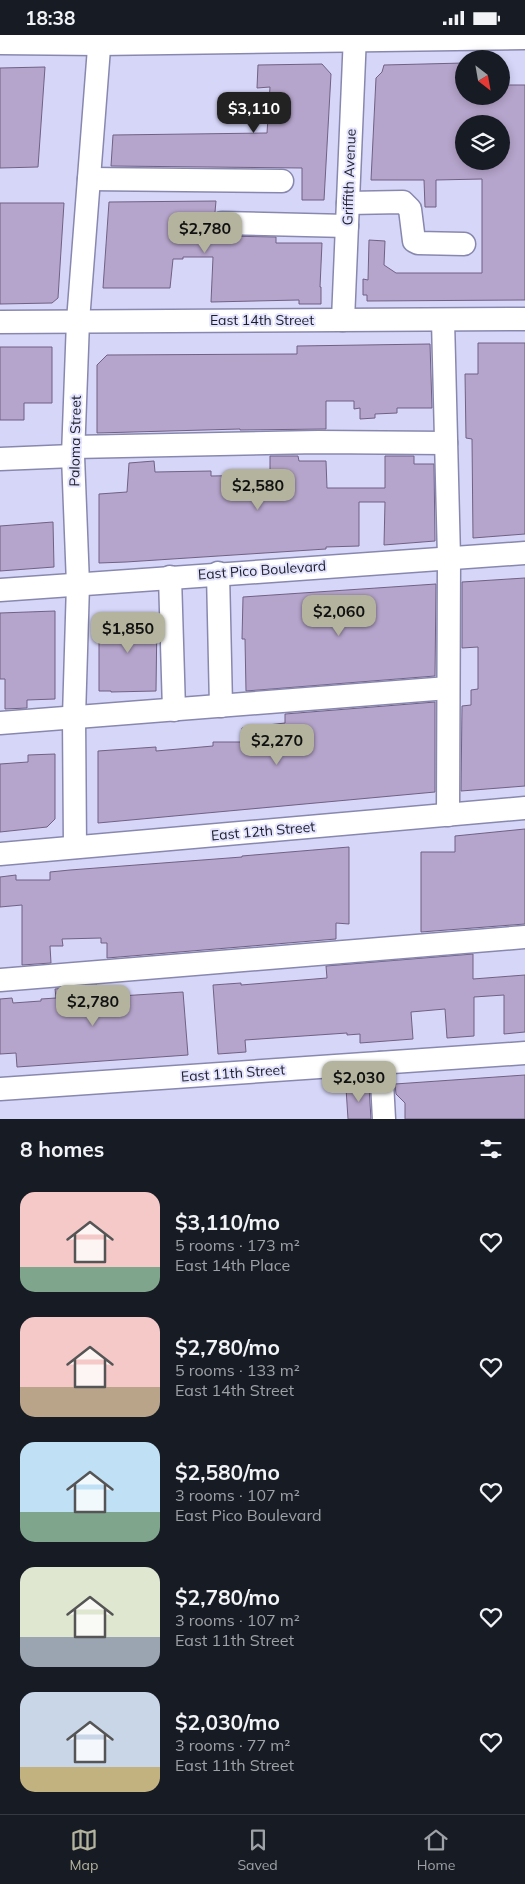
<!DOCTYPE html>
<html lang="en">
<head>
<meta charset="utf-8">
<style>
  body { margin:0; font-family:Mulish,sans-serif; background:#242831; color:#f1f3f6; height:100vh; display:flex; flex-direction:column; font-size:19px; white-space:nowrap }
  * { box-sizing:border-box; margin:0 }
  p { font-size:16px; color:#9ea1a6 }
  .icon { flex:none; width:28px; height:28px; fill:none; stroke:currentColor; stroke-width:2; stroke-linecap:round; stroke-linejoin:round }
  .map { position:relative; height:1084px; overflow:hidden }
  .panel { display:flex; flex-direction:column; background:#171b24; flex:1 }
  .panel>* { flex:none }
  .needle { width:32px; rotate:149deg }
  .tools { position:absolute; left:455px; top:15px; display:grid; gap:10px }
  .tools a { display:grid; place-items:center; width:55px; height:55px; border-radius:50%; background:#171b24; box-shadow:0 2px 8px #0003; font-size:25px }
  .price { position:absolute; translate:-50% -42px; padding:0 11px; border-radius:10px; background:#b4b49e; color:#111; font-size:16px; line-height:32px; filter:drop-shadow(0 1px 2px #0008) }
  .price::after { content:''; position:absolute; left:50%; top:30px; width:15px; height:11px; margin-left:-8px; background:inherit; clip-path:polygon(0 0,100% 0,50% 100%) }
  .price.current { background:#222; color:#fff }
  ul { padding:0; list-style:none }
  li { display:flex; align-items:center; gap:15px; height:125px; padding:0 20px }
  li span { display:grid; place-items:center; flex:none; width:140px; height:100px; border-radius:15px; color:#555 }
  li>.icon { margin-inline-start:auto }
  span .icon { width:60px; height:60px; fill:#fffc; stroke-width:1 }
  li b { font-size:21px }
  h2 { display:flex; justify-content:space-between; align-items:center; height:60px; padding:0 20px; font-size:21px }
  .status { display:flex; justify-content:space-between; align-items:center; height:35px; padding:0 25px; background:#171b24; direction:ltr }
  .status svg { height:14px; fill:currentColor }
  .tabs { display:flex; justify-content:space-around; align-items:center; height:70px; border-top:1px solid #363941; background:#171b24; font-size:14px; color:#9ea1a6 }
  .tabs a { display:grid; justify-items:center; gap:2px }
  .tabs .current { color:#b4b49e }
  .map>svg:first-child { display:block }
  .building { fill:#b5a4cb; stroke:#716185; fill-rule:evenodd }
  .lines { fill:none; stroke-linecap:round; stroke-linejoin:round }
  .minor-casing { stroke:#8888af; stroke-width:25 }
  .minor { stroke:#fff; stroke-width:22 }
  .labels { text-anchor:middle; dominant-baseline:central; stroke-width:4; stroke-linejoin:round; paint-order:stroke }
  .street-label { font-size:14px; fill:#1c1c2b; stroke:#e4e4fe }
</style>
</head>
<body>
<div class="status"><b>18:38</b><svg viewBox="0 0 49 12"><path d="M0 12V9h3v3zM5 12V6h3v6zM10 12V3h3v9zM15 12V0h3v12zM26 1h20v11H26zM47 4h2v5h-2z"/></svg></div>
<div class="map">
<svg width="525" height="1084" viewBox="0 0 525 1084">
  <rect width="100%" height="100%" fill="#d6d6f9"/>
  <g class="building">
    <path d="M 464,28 L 464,61 L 501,61 L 501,50 L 525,50 L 525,265 L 367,266 L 367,260 L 363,260 L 363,244 L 368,245 L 369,205 L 385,206 L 384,230 L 396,238 L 482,238 L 482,144 L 436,145 L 436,172 L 425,172 L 424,145 L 371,145 L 376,43 L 382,37 L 384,30 ZM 464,89 L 501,89 L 501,126 L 464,126 Z"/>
    <polygon points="322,29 331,39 324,165 302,165 302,133 111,131 113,100 267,98 270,52 257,53 258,30"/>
    <polygon points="45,32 38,132 0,133 0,33"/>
    <polygon points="216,166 215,177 211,182 209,188 211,195 216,199 222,201 276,202 276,208 322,208 320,252 321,252 321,269 299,269 299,265 211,267 213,222 183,222 183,224 173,224 170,253 103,253 109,167"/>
    <polygon points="0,168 64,168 58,263 52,268 0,269"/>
    <polygon points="478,308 525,308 525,499 473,503 472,404 466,403 465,339 478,339"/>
    <polygon points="430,309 432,373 397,373 397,378 375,379 375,383 360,384 360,373 354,374 354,366 326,366 326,394 240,395 240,394 97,398 97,330 107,320 297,319 297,311"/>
    <polygon points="0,312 52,312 52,368 24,368 24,385 0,385"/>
    <polygon points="270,421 298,421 299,426 326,426 327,453 385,453 385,421 414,421 414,429 434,429 435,506 384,510 385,467 359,467 359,511 326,512 326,514 126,527 99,528 99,459 127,457 129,428 154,426 155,437 211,436 211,441 270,440"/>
    <polygon points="53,487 54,532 0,536 0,491"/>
    <polygon points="525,543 525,751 461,756 462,671 471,670 471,655 478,654 478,612 462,613 462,547"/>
    <polygon points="436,549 435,641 246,656 245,604 242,604 243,562"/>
    <polygon points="55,576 55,664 27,665 27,673 5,674 5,644 0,644 0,578"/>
    <polygon points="157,580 156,656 111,657 111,656 99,656 99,584"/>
    <polygon points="435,667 435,757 98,788 98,716 156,712 156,716 213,711 213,707 242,707 242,693 285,688 285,679"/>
    <polygon points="55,719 55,784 47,792 0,797 0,729 28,727 28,720"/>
    <polygon points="525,794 525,889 421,897 421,817 455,817 455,801"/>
    <polygon points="349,812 349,889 336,888 336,904 107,923 107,908 101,908 101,903 62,904 63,911 50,911 51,928 22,930 22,870 0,872 0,842 16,840 16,845 50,845 50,837 70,835 242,822 242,821"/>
    <polygon points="473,919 473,944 525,940 525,997 504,999 504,960 474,962 474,1001 447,1003 445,974 411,977 413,1004 360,1008 360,999 347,1000 347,998 245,1005 246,1017 218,1019 213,950 241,948 241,950 327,943 326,931"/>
    <polygon points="97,950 98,959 119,957 120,961 183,957 188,1020 17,1032 16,1018 0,1019 0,964 12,963 13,968 41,966 41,964 56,963 55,954"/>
    <polygon points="525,1040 525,1084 405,1084 405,1068 396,1059 395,1049"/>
    <polygon points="369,1052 371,1084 348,1084 346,1053"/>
  </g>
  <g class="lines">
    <g class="minor-casing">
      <g id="minor">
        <polyline points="0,8 99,9 525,3"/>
        <polyline points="89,144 282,146"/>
        <polyline points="348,168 403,167 410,174 414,206 418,208 464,209"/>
        <polyline points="222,188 347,191"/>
        <polyline points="343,285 355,0"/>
        <polyline points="443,285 449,523 448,780"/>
        <polyline points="0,287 525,284"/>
        <polyline points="74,412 318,407 446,408"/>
        <polyline points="0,424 73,421"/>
        <polyline points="218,538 221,671"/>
        <polyline points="170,542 174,675"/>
        <polyline points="0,555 525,518"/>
        <polyline points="0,688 448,653"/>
        <polyline points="75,812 74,682 78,549 73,421 78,286 100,0"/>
        <polyline points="0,819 525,773"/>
        <polyline points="0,945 525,902"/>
        <polyline points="381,1028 384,1084"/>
        <polyline points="0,1054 525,1018"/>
      </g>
    </g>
    <use href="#minor" class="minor"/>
  </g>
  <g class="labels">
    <g class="street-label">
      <text transform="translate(349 142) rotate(-88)">Griffith Avenue</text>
      <text x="262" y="285">East 14th Street</text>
      <text transform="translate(75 406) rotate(-89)">Paloma Street</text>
      <text transform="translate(262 535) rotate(-4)">East Pico Boulevard</text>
      <text transform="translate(263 796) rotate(-5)">East 12th Street</text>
      <text transform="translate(233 1038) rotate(-4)">East 11th Street</text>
    </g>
  </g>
</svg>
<div class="tools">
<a><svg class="needle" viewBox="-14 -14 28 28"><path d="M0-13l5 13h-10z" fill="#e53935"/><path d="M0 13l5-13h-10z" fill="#9ea1a6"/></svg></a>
<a><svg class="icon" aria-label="layers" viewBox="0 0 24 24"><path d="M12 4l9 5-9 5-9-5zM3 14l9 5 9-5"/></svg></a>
</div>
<b class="price current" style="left:254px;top:99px">$3,110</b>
<b class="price" style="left:205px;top:219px">$2,780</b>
<b class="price" style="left:258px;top:476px">$2,580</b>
<b class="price" style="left:339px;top:602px">$2,060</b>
<b class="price" style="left:128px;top:619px">$1,850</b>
<b class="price" style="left:277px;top:731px">$2,270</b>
<b class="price" style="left:93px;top:992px">$2,780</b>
<b class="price" style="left:359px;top:1068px">$2,030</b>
</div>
<section class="panel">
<h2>8 homes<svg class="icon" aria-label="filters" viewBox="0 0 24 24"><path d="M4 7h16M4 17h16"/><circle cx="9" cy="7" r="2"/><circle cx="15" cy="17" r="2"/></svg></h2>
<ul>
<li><span style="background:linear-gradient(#f6c9c9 75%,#7fa58c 0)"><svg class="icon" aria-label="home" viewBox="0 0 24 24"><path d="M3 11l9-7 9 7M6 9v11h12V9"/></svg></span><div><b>$3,110/mo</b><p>5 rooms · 173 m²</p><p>East 14th Place</p></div><svg class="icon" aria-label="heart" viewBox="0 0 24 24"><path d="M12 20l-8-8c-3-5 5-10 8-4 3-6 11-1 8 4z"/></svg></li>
<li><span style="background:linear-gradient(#f6c9c9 70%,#b9a48a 0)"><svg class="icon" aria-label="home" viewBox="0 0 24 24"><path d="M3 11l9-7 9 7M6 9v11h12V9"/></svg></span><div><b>$2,780/mo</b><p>5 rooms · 133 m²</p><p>East 14th Street</p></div><svg class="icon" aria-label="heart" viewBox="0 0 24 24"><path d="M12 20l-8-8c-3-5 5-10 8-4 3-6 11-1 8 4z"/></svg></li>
<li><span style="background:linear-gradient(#bfe0f5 70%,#7fa58c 0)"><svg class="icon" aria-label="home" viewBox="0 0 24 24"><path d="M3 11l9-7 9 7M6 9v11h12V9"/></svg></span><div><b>$2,580/mo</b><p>3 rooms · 107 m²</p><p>East Pico Boulevard</p></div><svg class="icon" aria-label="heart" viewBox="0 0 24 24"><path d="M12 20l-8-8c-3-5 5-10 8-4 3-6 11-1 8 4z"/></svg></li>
<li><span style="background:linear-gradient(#dfe7d0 70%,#9aa5b1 0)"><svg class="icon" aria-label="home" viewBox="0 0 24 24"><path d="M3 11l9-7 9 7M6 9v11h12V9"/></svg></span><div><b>$2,780/mo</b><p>3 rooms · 107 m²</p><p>East 11th Street</p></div><svg class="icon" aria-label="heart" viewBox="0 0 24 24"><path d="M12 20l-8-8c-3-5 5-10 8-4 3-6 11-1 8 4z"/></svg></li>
<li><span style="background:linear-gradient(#c9d6e8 75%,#c2b280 0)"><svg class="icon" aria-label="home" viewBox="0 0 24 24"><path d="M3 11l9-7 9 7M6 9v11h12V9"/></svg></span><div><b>$2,030/mo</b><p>3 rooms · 77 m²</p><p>East 11th Street</p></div><svg class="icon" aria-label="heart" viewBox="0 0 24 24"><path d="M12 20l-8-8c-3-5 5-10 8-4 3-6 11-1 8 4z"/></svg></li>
</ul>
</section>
<nav class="tabs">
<a class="current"><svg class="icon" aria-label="map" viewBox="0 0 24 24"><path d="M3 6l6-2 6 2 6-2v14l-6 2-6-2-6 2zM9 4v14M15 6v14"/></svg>Map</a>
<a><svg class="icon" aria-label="saved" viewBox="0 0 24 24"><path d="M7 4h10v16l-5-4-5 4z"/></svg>Saved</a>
<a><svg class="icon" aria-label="home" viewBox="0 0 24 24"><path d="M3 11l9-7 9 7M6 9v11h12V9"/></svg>Home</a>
</nav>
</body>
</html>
